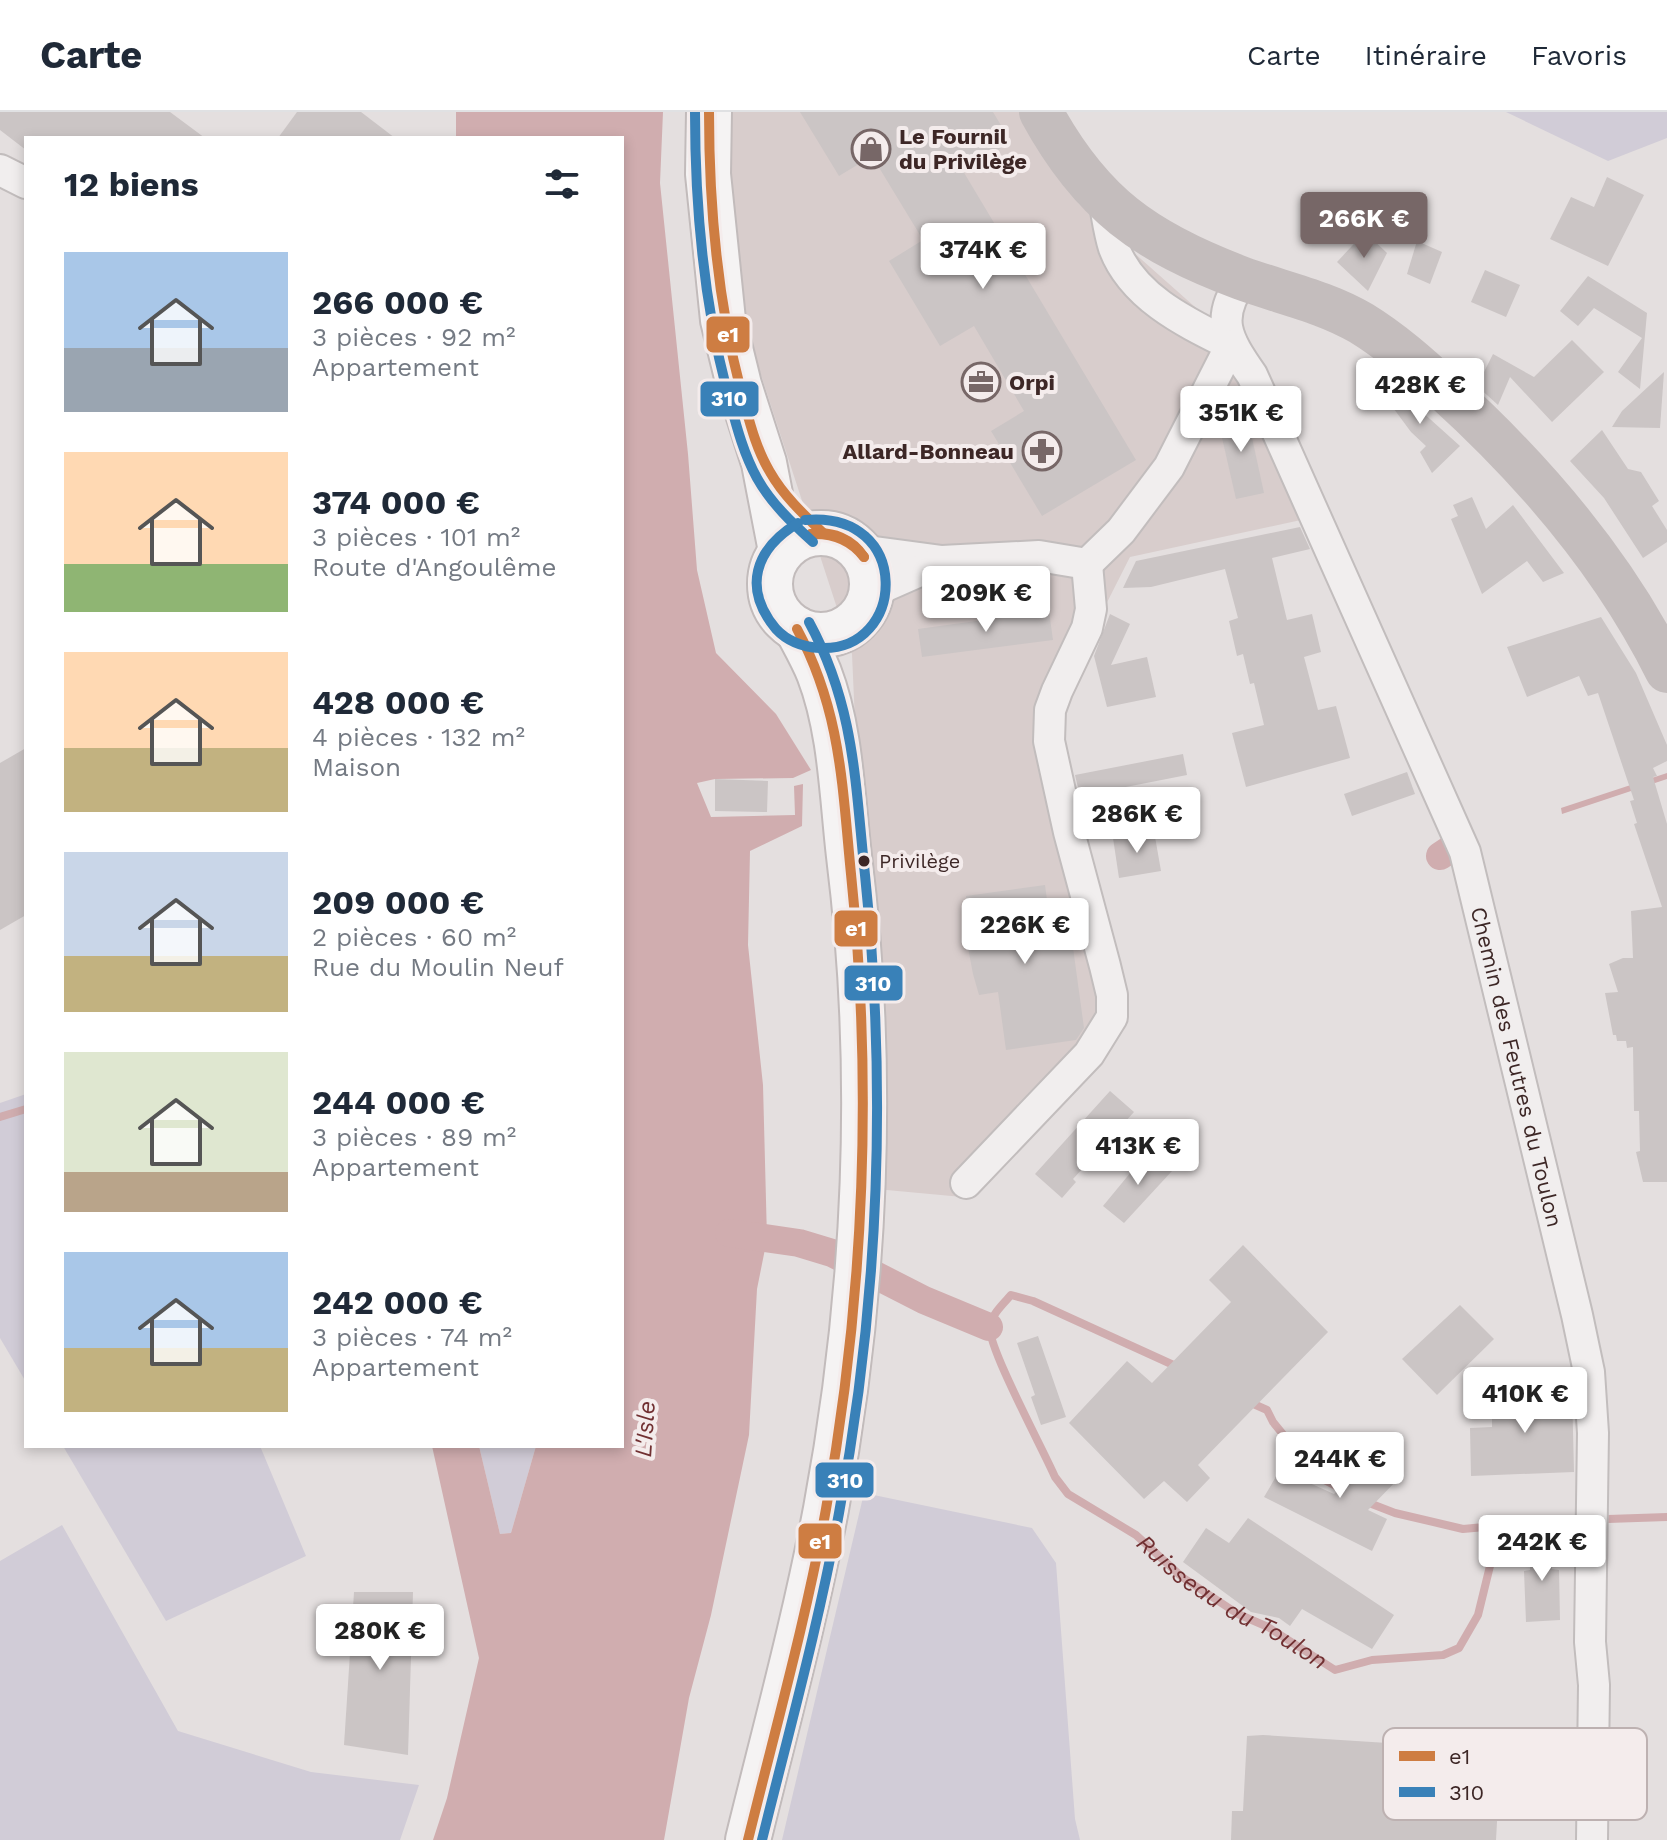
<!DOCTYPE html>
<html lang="fr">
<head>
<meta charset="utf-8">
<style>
  body { margin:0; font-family:"Work Sans",sans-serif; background:#f2f2f3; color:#1f2937; height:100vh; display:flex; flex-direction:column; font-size:30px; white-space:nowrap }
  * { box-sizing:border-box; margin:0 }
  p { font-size:26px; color:#747a83 }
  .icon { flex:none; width:44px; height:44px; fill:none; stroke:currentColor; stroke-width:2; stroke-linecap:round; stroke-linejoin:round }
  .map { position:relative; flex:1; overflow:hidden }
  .details { position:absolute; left:24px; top:24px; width:600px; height:1312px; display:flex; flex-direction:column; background:#fff; border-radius:0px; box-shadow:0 4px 12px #0003 }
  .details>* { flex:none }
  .price { position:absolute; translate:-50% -68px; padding:0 18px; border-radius:8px; background:#fff; color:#222; font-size:26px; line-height:52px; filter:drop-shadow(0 2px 4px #0008) }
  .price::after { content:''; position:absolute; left:50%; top:48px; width:24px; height:18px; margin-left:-12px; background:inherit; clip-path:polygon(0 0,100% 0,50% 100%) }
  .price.on { background:#776767; color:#fff }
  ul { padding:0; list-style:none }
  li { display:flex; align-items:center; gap:24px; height:200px; padding:0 40px }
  li span { display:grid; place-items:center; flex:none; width:224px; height:160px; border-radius:0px; color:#555 }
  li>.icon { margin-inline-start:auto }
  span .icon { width:96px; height:96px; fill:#fffc; stroke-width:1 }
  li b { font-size:34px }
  h2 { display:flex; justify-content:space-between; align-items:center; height:96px; padding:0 40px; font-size:34px }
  header { display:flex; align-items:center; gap:48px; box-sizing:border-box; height:112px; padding:0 40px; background:#fff; border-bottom:2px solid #e0e1e3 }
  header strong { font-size:38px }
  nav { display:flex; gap:44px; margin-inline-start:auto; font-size:28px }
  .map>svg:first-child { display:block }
  .built { fill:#d8cdcc }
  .green { fill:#d1ccd7 }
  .water { fill:#d0adaf }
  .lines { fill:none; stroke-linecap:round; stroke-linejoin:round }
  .stream { stroke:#d0adaf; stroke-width:8 }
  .canal { stroke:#d0adaf; stroke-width:28 }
  .building { fill:#cbc5c5 }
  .street-casing { stroke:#c2bdbd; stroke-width:34 }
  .primary-casing { stroke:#c2bbbb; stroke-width:48 }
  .street { stroke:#f1eeee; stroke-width:30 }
  .secondary { stroke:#c4bdbd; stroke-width:44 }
  .primary { stroke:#f5f3f3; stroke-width:44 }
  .bus-1-casing { stroke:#f4ecec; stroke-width:16 }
  .bus-2-casing { stroke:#f4ecec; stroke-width:16 }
  .bus-1 { stroke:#ce7d42; stroke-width:10 }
  .bus-2 { stroke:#3981b8; stroke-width:10 }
  .bus-dot { fill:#3d2726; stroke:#f4ecec; stroke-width:3 }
  .labels { text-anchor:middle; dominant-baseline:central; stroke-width:8; stroke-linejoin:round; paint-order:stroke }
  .bus-label { font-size:20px; fill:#3d2726; stroke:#f4ecec; text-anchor:start }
  .poi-label { font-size:22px; font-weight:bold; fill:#3d2726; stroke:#f4ecec; text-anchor:start }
  .street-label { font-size:22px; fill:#3d2726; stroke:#f4ecec }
  .water-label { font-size:24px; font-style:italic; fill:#713032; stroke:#f4ecec }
  .key { fill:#f4ecec; stroke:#bdb1b1; stroke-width:2 }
  .key-label { font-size:22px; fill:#3d2726 }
  .line-badge { stroke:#f4ecec; stroke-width:3 }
  .badge-label { font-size:22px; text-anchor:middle; font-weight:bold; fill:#fff }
</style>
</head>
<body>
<header>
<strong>Carte</strong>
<nav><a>Carte</a><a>Itinéraire</a><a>Favoris</a></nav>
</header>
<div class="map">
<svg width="1667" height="1728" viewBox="0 0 1667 1728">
  <rect width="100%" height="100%" fill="#e4dfdf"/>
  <polygon class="built" points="728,0 1023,0 1079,92 1248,242 1310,406 1130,445 1053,597 1114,932 973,1086 876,1077 852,542 748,223 724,21"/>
  <g class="green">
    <polygon points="1506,0 1667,0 1667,26 1608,49"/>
    <polygon points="26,982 26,1270 0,1226 0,991"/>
    <polygon points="63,1334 260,1334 306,1444 166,1509"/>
    <polygon points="479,1334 536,1334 511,1421 500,1422"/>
    <polygon points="864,1381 1032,1416 1056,1451 1075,1707 1080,1728 782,1728"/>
    <polygon points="62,1413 178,1619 311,1660 419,1673 400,1728 0,1728 0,1449"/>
  </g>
  <g class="water">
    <polygon points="456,0 663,0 660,71 688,342 697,458 716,541 776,602 811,658 793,666 715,667 697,671 711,705 795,703 794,674 803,672 802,714 750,739 748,833 763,973 767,1127 757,1177 749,1323 711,1503 689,1586 664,1728 433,1728 447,1686 479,1546 432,1334 479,1334 500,1422 511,1421 536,1334 622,1334 622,26 456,26"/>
    <polygon points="1667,661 1667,667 1562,702 1561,696"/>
  </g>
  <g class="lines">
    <g class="stream">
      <polyline points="0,1005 26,997"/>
      <path id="s1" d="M 1180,1256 L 1033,1189 L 1011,1183 C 1003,1192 992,1202 990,1214 C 986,1232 1044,1339 1055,1365 L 1068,1382 L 1136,1423 L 1182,1465 L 1238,1502 L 1268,1515 L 1335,1558 L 1372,1548 L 1443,1543 L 1459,1536 L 1478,1503 L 1500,1413"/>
      <polyline points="1249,1290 1267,1298 1273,1310 1317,1364 1349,1381"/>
      <polyline points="1364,1389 1395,1401 1463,1417 1549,1409 1667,1405"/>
    </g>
    <g class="canal">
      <polyline points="1440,744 1449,738"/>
      <polyline points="729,1121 799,1131 832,1141 924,1188 989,1215"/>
    </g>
  </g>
  <g class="building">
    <polygon points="0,0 170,0 205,26 26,26 26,38 0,18"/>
    <polygon points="297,0 361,0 395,26 278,26"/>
    <polygon points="800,0 993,0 1011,30 963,59 1136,348 1042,404 991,319 1024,299 974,214 940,234 889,149 923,128 872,44 839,64"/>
    <polygon points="1607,65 1644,83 1608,154 1550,127 1571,85 1594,95"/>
    <polygon points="1365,120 1387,141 1368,179 1337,150"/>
    <polygon points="1417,129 1442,140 1430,172 1407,162"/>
    <polygon points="1485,158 1520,173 1506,205 1471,190"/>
    <polygon points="1588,164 1647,201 1640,277 1618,260 1642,226 1594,196 1578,214 1560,199"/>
    <polygon points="1572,228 1604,260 1552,310 1510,265 1498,293 1477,274 1493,242 1534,265"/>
    <polygon points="1664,260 1660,316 1612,315 1622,299"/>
    <polygon points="1381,263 1460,334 1432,361 1420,340 1426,334 1411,320 1374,270"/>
    <polygon points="1246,298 1264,381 1236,387 1217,304"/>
    <polygon points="1602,318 1628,357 1641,360 1659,389 1652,394 1667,418 1667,430 1643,446 1604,386 1570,349"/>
    <polygon points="1472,385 1486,417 1513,393 1564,461 1543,470 1527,449 1482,482 1451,407 1458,404 1453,393"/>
    <polygon points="1300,415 1310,437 1272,446 1287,508 1312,502 1321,540 1304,545 1318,598 1336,594 1350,646 1246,675 1232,621 1264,613 1254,571 1250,572 1243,542 1237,544 1229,509 1238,506 1225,457 1151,475 1123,476 1136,449"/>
    <polygon points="1049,499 1053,528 922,545 918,517"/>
    <polygon points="1110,502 1130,512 1111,553 1147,545 1156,585 1107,595 1094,544"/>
    <polygon points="1601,505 1636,561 1667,633 1667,649 1653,656 1657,664 1653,665 1667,712 1667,1070 1643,1070 1636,1040 1640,1039 1639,999 1634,999 1633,935 1627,936 1626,929 1617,929 1616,923 1613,923 1605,881 1618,880 1609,852 1623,846 1633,846 1631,799 1662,795 1634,712 1637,711 1630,689 1634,688 1598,581 1588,584 1579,564 1527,585 1507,535"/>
    <polygon points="26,636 26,803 0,818 0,651"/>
    <polygon points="1183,642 1187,663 1080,684 1075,663"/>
    <polygon points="1407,660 1415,682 1352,704 1344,682"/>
    <polygon points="715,667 768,669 767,700 715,699"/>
    <polygon points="1154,719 1161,759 1119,766 1113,726"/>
    <polygon points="1045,773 1052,824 1071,821 1084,916 1076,928 1006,938 998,880 979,883 973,862 966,825 966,784"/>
    <polygon points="1110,979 1134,1000 1073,1067 1076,1070 1062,1086 1035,1062"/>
    <polygon points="1150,1037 1172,1059 1124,1111 1103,1094"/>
    <polygon points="1243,1133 1328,1220 1198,1353 1210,1366 1187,1390 1164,1369 1144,1387 1069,1311 1127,1249 1152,1271 1231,1190 1209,1168"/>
    <polygon points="1460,1193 1494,1227 1437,1283 1402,1247"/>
    <polygon points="1038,1224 1066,1305 1041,1313 1031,1285 1035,1283 1017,1231"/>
    <polygon points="1572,1279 1574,1360 1471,1364 1470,1316 1492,1315 1492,1280"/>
    <polygon points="1379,1339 1402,1363 1368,1398 1387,1407 1372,1439 1264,1385 1284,1351 1303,1368 1334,1382"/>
    <polygon points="1248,1406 1394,1503 1372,1537 1302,1497 1290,1514 1279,1506 1251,1500 1183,1450 1206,1416 1229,1431"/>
    <polygon points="1530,1424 1551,1424 1552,1457 1559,1458 1560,1508 1526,1510 1524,1459 1530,1458"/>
    <polygon points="354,1480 413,1480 408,1643 344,1633"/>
    <polygon points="1263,1623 1450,1635 1451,1628 1479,1629 1479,1636 1517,1639 1516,1651 1523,1652 1522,1675 1499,1674 1496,1728 1231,1728 1232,1699 1243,1699 1247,1624"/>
  </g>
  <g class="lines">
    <g class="street-casing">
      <g id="street">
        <polyline points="0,58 26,71"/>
        <path d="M 1104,88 C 1107,103 1109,121 1114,136 C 1133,186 1187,211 1231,233"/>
        <path id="s2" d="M 1243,167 C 1214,206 1227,227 1252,263 L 1465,740 L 1577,1203 L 1589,1260 L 1593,1321 L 1590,1530 L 1594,1573 L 1592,1728"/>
        <polyline points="860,438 942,449 1039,444 1087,452 1121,419 1169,355 1231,233"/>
        <polyline points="872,480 940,450"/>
        <polyline points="966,1071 1089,942 1112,905 1112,883 1105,854 1069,720 1049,629 1050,598 1057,579 1087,516 1091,497 1087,452"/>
      </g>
    </g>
    <g class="primary-casing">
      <g id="primary">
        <polyline points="709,0 708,62 723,208 739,273 764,351 781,439"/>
        <circle cx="821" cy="472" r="51"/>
        <path d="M 748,1728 C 775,1618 805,1508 826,1397 C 866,1183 876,960 849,744 C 842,684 841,618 819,561 C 813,546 805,532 797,517"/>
      </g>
    </g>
    <use href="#street" class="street"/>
    <path class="secondary" d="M 1041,0 C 1091,92 1145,130 1241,166 C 1282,181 1323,189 1361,211 C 1392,230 1419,254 1446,279 C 1534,359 1614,452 1667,559"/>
    <use href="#primary" class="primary"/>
    <g class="bus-1-casing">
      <g id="bus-1">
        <path d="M 709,0 C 709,95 717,187 741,279 C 749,307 755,335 770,360 C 783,383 803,402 822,420"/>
        <path d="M 811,422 C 833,419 852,427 864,445"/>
        <path d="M 811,422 C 833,421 851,428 864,445"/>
        <path d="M 748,1728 C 775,1618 806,1508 826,1397 C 864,1187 873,975 851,762 C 842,672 841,599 797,517"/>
      </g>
    </g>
    <g class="bus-2-casing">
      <g id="bus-2">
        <path d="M 695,0 C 695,95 703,187 727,279 C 735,308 742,339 757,366 C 771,391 792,411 813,430"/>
        <path d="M 798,411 C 755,437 742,476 776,517 C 788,530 803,535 820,536 C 907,540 913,398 805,408"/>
        <path d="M 762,1728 C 789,1619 819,1511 839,1401 C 879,1190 887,976 865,763 C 855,670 855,595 809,510"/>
      </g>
    </g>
    <use href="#bus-1" class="bus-1"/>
    <use href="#bus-2" class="bus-2"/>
  </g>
  <defs>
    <g id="shop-ring" transform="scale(2)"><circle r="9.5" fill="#f4ecec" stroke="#776767" stroke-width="1.5"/><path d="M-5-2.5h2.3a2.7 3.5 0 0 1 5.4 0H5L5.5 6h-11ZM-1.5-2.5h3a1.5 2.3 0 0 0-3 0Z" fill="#776767"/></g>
    <g id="office-ring" transform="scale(2)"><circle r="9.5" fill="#f4ecec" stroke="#776767" stroke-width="1.5"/><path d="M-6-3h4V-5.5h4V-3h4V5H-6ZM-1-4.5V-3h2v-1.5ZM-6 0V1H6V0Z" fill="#776767"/></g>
    <g id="pharmacy-ring" transform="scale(2)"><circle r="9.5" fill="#f4ecec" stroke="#776767" stroke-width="1.5"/><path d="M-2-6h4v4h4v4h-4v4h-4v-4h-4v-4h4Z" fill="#776767"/></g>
  </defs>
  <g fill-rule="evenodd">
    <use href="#shop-ring" x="871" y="37"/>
    <use href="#office-ring" x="981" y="270"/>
    <use href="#pharmacy-ring" x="1042" y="339"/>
  </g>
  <circle class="bus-dot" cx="864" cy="749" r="7"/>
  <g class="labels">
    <g class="bus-label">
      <text x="879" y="749">Privilège</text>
    </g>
    <g class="poi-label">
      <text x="899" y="24">Le Fournil<tspan x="899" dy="25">du Privilège</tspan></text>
      <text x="1009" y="270">Orpi</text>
      <text x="1014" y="339" text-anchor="end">Allard-Bonneau</text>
    </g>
    <g class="street-label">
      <text stroke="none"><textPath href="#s2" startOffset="850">Chemin des Feutres du Toulon</textPath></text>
    </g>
    <g class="water-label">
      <text transform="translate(645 1317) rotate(-86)">L'Isle</text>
      <text stroke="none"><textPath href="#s1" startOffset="606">Ruisseau du Toulon</textPath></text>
    </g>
  </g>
  <rect x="1383" y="1616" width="264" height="92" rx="12" class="key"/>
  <rect x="1399" y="1639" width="36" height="10" fill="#ce7d42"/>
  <rect x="1399" y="1675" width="36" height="10" fill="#3981b8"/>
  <g class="key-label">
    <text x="1449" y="1652">e1</text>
    <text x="1449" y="1688">310</text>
  </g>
  <g class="line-badge">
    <rect x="705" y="203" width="46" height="39" rx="8" fill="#ce7d42"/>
    <rect x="699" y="268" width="61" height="38" rx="8" fill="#3981b8"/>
    <rect x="833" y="797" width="46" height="39" rx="8" fill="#ce7d42"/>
    <rect x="843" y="852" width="61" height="38" rx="8" fill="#3981b8"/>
    <rect x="814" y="1349" width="61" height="38" rx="8" fill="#3981b8"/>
    <rect x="797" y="1410" width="46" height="38" rx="8" fill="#ce7d42"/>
  </g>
  <g class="badge-label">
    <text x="728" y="230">e1</text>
    <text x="729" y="294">310</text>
    <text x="856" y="824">e1</text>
    <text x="873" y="879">310</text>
    <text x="845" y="1376">310</text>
    <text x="820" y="1437">e1</text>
  </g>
</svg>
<b class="price on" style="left:1364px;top:148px">266K €</b>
<b class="price" style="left:983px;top:179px">374K €</b>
<b class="price" style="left:1420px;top:314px">428K €</b>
<b class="price" style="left:1241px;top:342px">351K €</b>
<b class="price" style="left:986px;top:522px">209K €</b>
<b class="price" style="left:1137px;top:743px">286K €</b>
<b class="price" style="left:1025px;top:854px">226K €</b>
<b class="price" style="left:1138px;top:1075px">413K €</b>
<b class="price" style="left:1525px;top:1323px">410K €</b>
<b class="price" style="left:1340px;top:1388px">244K €</b>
<b class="price" style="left:1542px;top:1471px">242K €</b>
<b class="price" style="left:380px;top:1560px">280K €</b>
<section class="details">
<h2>12 biens<svg class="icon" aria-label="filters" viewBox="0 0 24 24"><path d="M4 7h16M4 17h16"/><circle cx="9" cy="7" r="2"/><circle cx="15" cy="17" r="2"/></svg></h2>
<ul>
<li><span style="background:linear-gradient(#a9c7e8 60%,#9aa5b1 0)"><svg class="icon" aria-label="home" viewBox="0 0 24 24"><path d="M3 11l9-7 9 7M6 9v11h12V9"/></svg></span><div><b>266 000 €</b><p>3 pièces · 92 m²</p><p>Appartement</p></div></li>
<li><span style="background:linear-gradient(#ffd9b3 70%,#8fb573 0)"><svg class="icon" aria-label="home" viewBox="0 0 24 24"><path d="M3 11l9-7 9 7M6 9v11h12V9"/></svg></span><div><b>374 000 €</b><p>3 pièces · 101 m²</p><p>Route d'Angoulême</p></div></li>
<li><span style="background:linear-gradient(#ffd9b3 60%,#c2b280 0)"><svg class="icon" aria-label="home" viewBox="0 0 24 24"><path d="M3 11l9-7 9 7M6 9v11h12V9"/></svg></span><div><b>428 000 €</b><p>4 pièces · 132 m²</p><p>Maison</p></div></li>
<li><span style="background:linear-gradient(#c9d6e8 65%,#c2b280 0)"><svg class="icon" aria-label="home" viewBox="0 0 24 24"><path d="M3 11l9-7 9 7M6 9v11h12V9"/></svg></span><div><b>209 000 €</b><p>2 pièces · 60 m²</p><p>Rue du Moulin Neuf</p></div></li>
<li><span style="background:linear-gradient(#dfe7d0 75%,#b9a48a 0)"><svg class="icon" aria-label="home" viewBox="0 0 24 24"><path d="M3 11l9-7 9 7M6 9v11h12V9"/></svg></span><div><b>244 000 €</b><p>3 pièces · 89 m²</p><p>Appartement</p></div></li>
<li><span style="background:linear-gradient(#a9c7e8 60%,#c2b280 0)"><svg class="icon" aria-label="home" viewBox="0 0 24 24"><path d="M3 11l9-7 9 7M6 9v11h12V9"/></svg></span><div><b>242 000 €</b><p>3 pièces · 74 m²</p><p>Appartement</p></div></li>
</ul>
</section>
</div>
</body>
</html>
